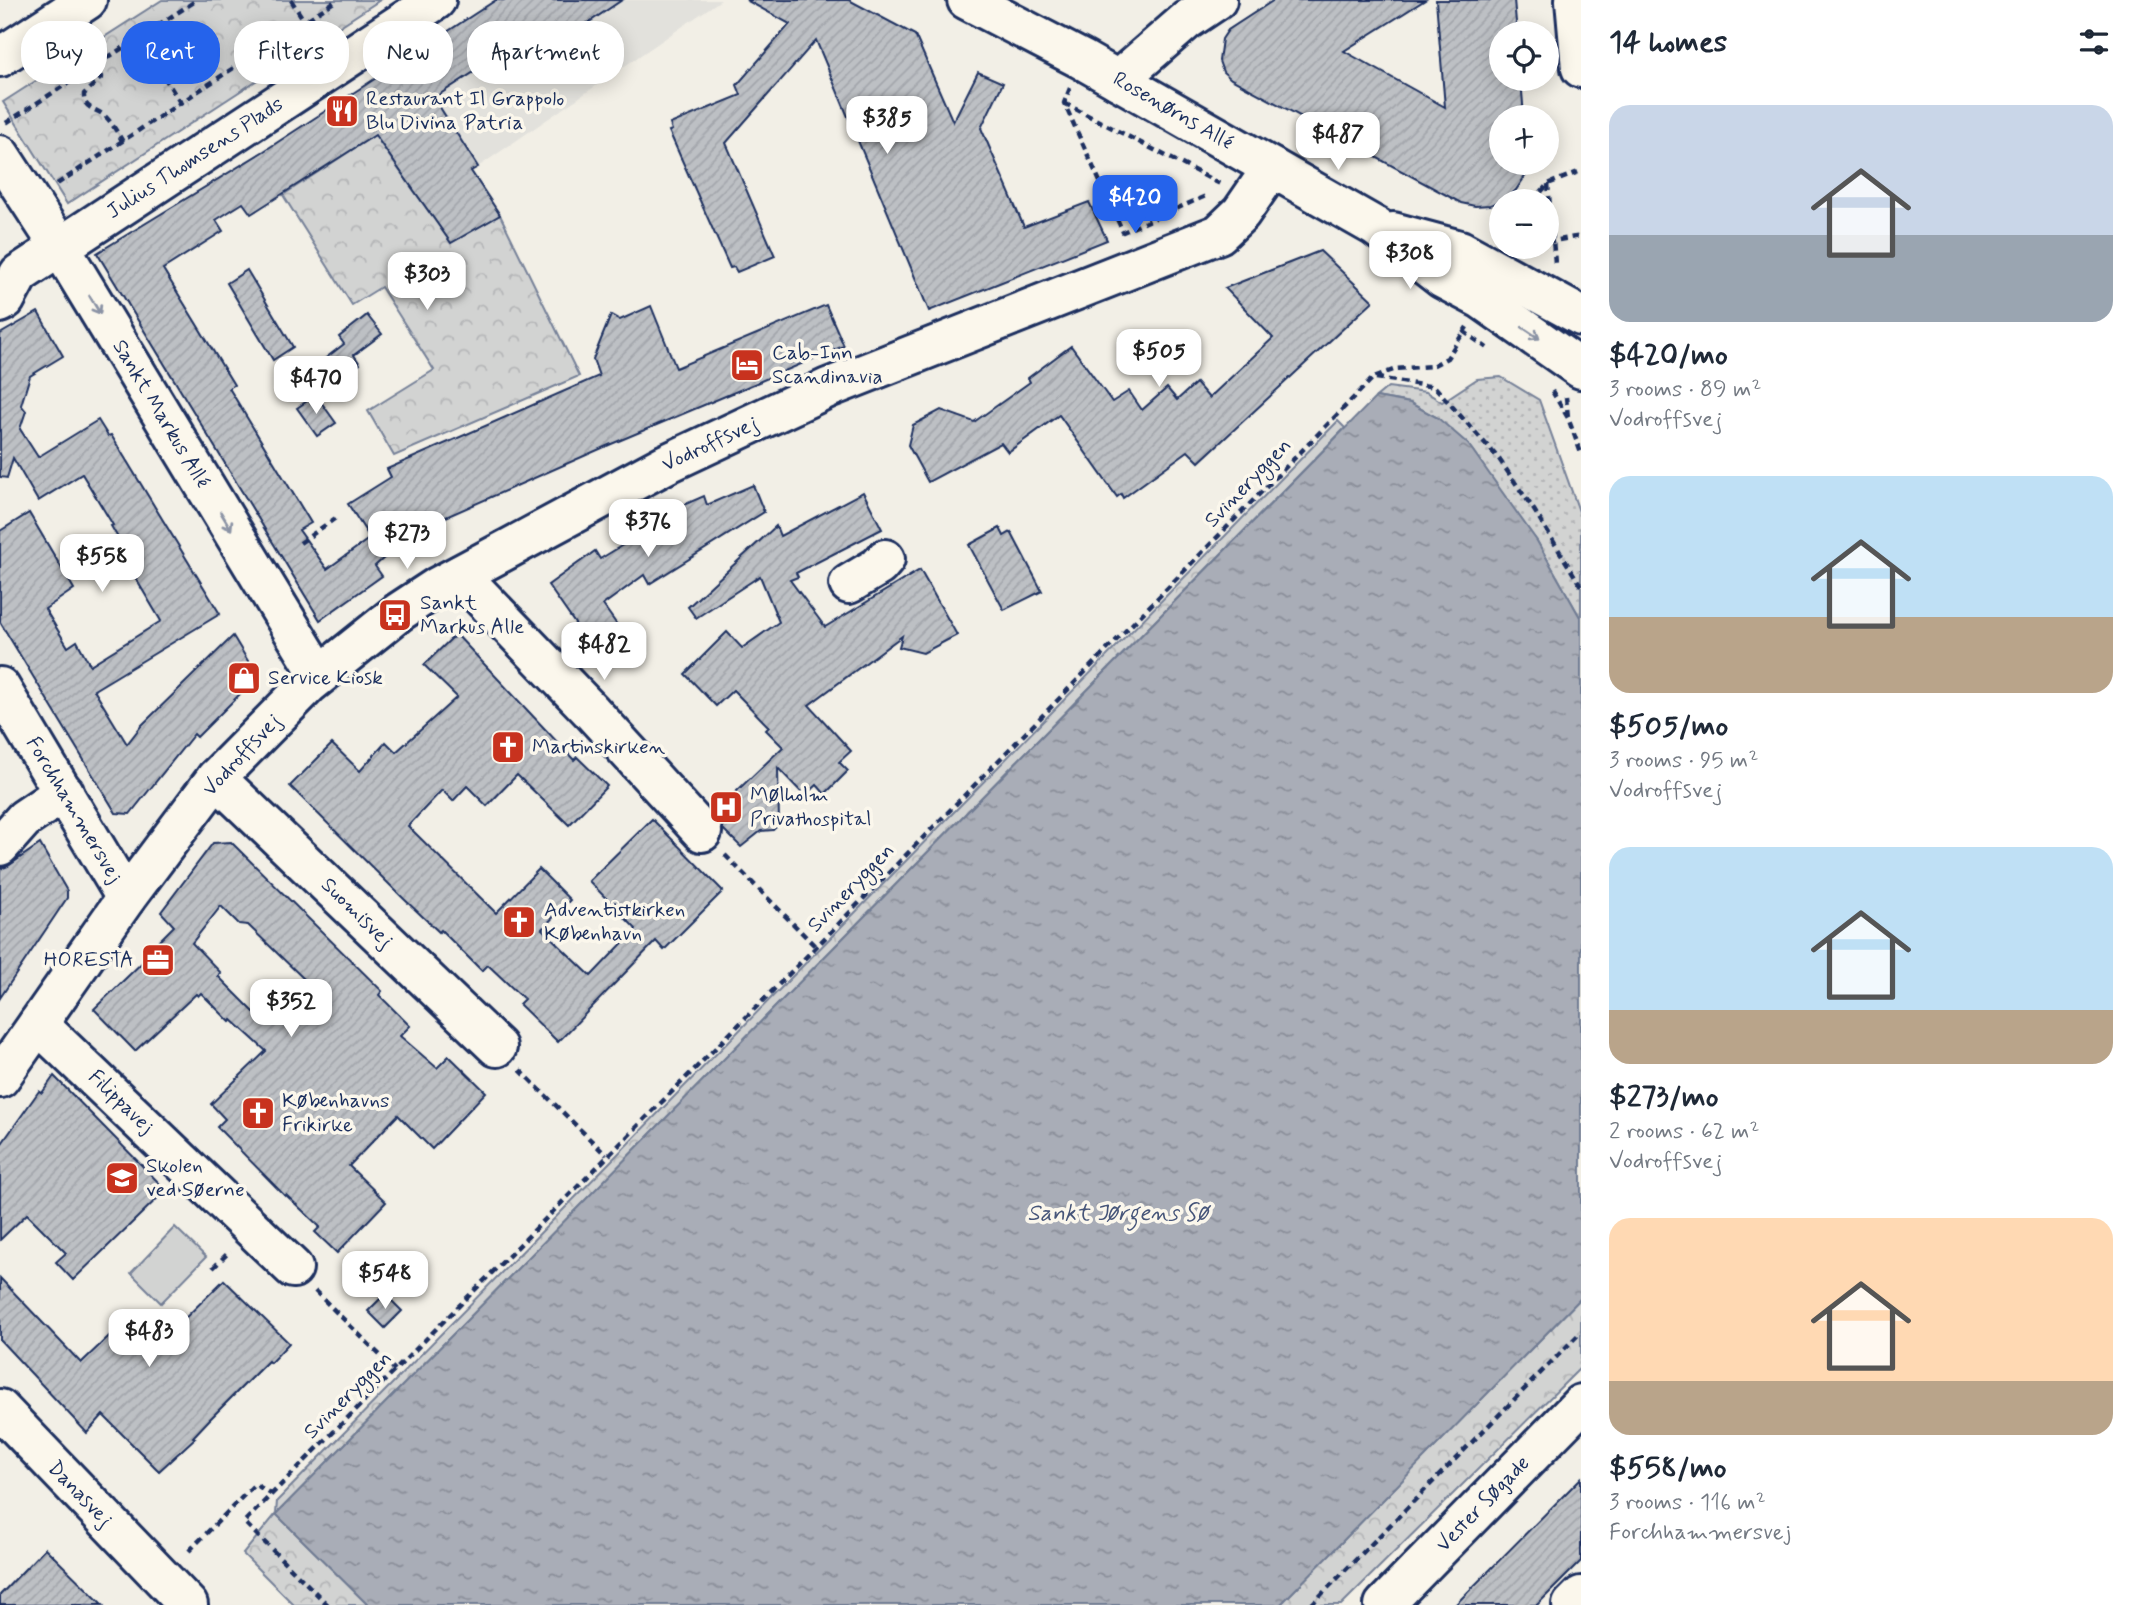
<!DOCTYPE html>
<html lang="en">
<head>
<meta charset="utf-8">
<style>
  body { margin:0; font-family:Mynerve,sans-serif; background:#f6f6f7; color:#1f2937; height:100vh; display:flex; flex-direction:column; font-size:26px; white-space:nowrap }
  * { box-sizing:border-box; margin:0 }
  p { font-size:23px; color:#747a83 }
  .icon { flex:none; width:38px; height:38px; fill:none; stroke:currentColor; stroke-width:2; stroke-linecap:round; stroke-linejoin:round }
  .map { position:relative; flex:1; overflow:hidden }
  .side { display:flex; flex-direction:column; background:#fff; width:560px }
  .side>* { flex:none }
  .guide { position:absolute; left:21px; top:21px; width:665px; height:63px; display:flex; gap:14px }
  .fabs { position:absolute; left:1489px; top:21px; display:grid; gap:14px }
  .fabs a { display:grid; place-items:center; width:70px; height:70px; border-radius:50%; background:#fff; box-shadow:0 4px 18px #0003; font-size:35px }
  .price { position:absolute; translate:-50% -60px; padding:0 16px; border-radius:14px; background:#fff; color:#222; font-size:23px; line-height:46px; filter:drop-shadow(0 2px 4px #0008) }
  .price::after { content:''; position:absolute; left:50%; top:42px; width:21px; height:16px; margin-left:-10px; background:inherit; clip-path:polygon(0 0,100% 0,50% 100%) }
  .price.current { background:#2563eb; color:#fff }
  ul { padding:0; list-style:none }
  li { display:grid; align-content:center; gap:14px; height:371px; padding:0 28px }
  li span { display:grid; place-items:center; height:217px; border-radius:21px; color:#555 }
  li>.icon { margin-inline-start:auto }
  span .icon { width:126px; height:126px; fill:#fffc; stroke-width:1 }
  li b { font-size:30px }
  h2 { display:flex; justify-content:space-between; align-items:center; height:84px; padding:0 28px; font-size:30px }
  .pill { padding:0 24px; border-radius:28px; background:#fff; box-shadow:0 4px 18px #0003; font-size:24px; line-height:63px }
  .pill.current { background:#2563eb; color:#fff }
  main { display:flex; flex:1; min-height:0 }
  .map>svg:first-child { display:block }
  .built { fill:#e2e1dc }
  .grass { fill:url(#grass-dots); stroke:#768198; stroke-width:2 }
  .park { fill:url(#park-crowns); stroke:#768198; stroke-width:2 }
  .pitch { fill:#d2d3d2; stroke:#768198; stroke-width:2 }
  .water { fill:url(#water-ripples); stroke:#707b93; stroke-width:2 }
  .building { fill:url(#building-hatch); stroke:#1b2f5e; stroke-width:2; fill-rule:evenodd }
  .lines { fill:none; stroke-linecap:round; stroke-linejoin:round }
  .minor-casing { stroke:#1b2f5e; stroke-width:44 }
  .path { stroke:#1b2f5e; stroke-width:4.5; stroke-dasharray:7 5; stroke-linecap:butt }
  .minor { stroke:#fbf7ec; stroke-width:38 }
  .oneway { stroke:#8b93a5 }
  .labels { text-anchor:middle; dominant-baseline:central; stroke-width:7; stroke-linejoin:round; paint-order:stroke }
  .poi-label { font-size:21px; fill:#1b2f5e; stroke:#fbf7ec; text-anchor:start }
  .street-label { font-size:21px; fill:#1b2f5e; stroke:#fbf7ec }
  .water-label { font-size:23px; font-style:italic; fill:#465579; stroke:#fbf7ec }
</style>
</head>
<body>
<main>
<div class="map">
<svg width="1581" height="1605" viewBox="0 0 1581 1605">
  <defs>
    <pattern id="grass-dots" width="8" height="8" patternUnits="userSpaceOnUse" patternTransform="scale(1.75)"><rect width="8" height="8" fill="#d2d3d2"/><path d="M2 2h.1M6 6h.1" fill="none" stroke="#b4b5b7" stroke-width="1.8" stroke-linecap="round"/></pattern>
    <pattern id="park-crowns" width="20" height="18" patternUnits="userSpaceOnUse" patternTransform="scale(1.75)"><rect width="20" height="18" fill="#d2d3d2"/><path d="M2 6a3 3 0 1 1 6 0M12 15a3 3 0 1 1 6 0" fill="none" stroke="#b4b5b7"/></pattern>
    <pattern id="water-ripples" width="26" height="14" patternUnits="userSpaceOnUse" patternTransform="scale(1.75)"><rect width="26" height="14" fill="#a9adb7"/><path d="M2 4q2-2 4 0t4 0M15 11q2-2 4 0t4 0" fill="none" stroke="#898d98"/></pattern>
    <pattern id="building-hatch" width="6" height="6" patternUnits="userSpaceOnUse" patternTransform="scale(1.75)"><rect width="6" height="6" fill="#bdc0c4"/><path d="M-1 1l2-2M0 6l6-6M5 7l2-2" fill="none" stroke="#a2a5ab"/></pattern>
  </defs>
  <rect width="100%" height="100%" fill="#f2efe6"/>
  <filter id="ink" filterUnits="userSpaceOnUse"><feTurbulence type="fractalNoise" baseFrequency=".0143" numOctaves="2"/><feDisplacementMap in="SourceGraphic" scale="14" xChannelSelector="R" yChannelSelector="G"/><feConvolveMatrix kernelMatrix="1 2 1 2 8 2 1 2 1" color-interpolation-filters="sRGB"/></filter>
  <g filter="url(#ink)">
    <polygon class="built" points="496,0 721,0 472,171 436,222 451,243 352,305 283,196 288,191 264,151"/>
    <polygon class="grass" points="1501,377 1539,400 1581,517 1581,619 1537,541 1438,418 1410,403 1376,397 1388,387 1426,392 1442,402 1477,379"/>
    <g class="park">
      <polygon points="162,0 380,0 67,204 3,102"/>
      <polygon points="381,131 380,143 451,243 500,215 579,376 394,456 368,411 434,370 381,287 352,305 283,195"/>
      <polygon points="1338,421 1345,428 276,1514 368,1605 294,1605 243,1554 276,1514 277,1501"/>
      <polygon points="1581,1298 1581,1367 1341,1605 1280,1605"/>
    </g>
    <polygon class="pitch" points="175,1227 206,1257 161,1303 131,1273"/>
    <polygon class="water" points="1376,397 1410,403 1438,418 1468,444 1537,541 1581,619 1581,1298 1280,1605 368,1605 276,1514"/>
    <g class="building">
      <polygon points="496,0 622,0 537,57 525,39 434,98 478,167 471,171 500,215 451,243 375,135 251,214 243,203 216,220 223,231 163,269 234,385 229,388 311,523 299,530 327,569 370,538 348,504 391,477 387,469 599,376 593,359 611,315 620,320 651,306 676,368 826,305 844,346 609,445 378,547 385,557 375,566 382,576 320,620 97,253 264,151"/>
      <polygon points="746,0 849,0 915,35 953,122 978,72 1003,83 981,128 1024,227 1089,202 1107,240 929,311 816,40 726,143 775,256 737,272 734,267 730,268 669,131 672,130 670,124 741,95 737,85 790,24"/>
      <polygon points="1274,0 1425,0 1344,51 1445,107 1436,0 1514,0 1517,33 1502,33 1502,79 1521,79 1524,117 1502,117 1502,163 1534,163 1516,190 1505,200 1490,205 1475,206 1461,203 1231,79 1223,72 1219,61 1222,39 1228,30"/>
      <polygon points="1320,251 1373,301 1199,462 1188,451 1123,498 1121,494 1117,497 1059,415 1008,452 1001,443 928,482 908,445 913,425 941,410 974,422 1030,382 1028,378 1071,346 1112,402 1129,391 1142,410 1167,388 1177,400 1196,383 1209,398 1273,338 1225,288"/>
      <polygon points="247,270 293,347 273,360 227,283"/>
      <polygon points="38,312 63,356 30,376 21,405 26,411 20,429 38,457 98,420 108,436 111,435 220,614 94,690 127,744 142,725 233,636 254,671 253,681 197,737 194,734 130,814 116,813 0,622 0,531 29,513 74,589 45,609 68,647 77,641 90,665 161,621 133,574 128,562 131,560 111,526 113,525 82,474 38,501 13,458 7,478 0,477 0,334"/>
      <polygon points="367,315 382,334 354,355 360,364 343,378 349,386 331,399 309,371 344,344 339,337"/>
      <polygon points="316,395 336,423 317,436 297,408"/>
      <polygon points="753,485 764,512 649,584 644,575 603,605 620,629 592,648 548,585 595,551 600,559 683,508 681,506 704,496 707,505"/>
      <polygon points="863,492 882,529 796,573 798,577 790,580 825,627 920,570 957,635 923,653 899,647 902,636 809,705 851,751 839,762 848,771 825,794 817,785 805,796 778,768 779,824 773,830 761,831 741,847 723,829 723,825 728,820 718,809 783,747 766,730 769,727 733,690 716,706 685,674 727,632 742,648 779,622 760,576 696,618 688,607 776,526 780,536"/>
      <polygon points="1000,528 1004,536 1011,532 1042,591 1004,610 969,545"/>
      <polygon points="456,634 574,760 577,757 607,786 569,825 517,775 487,806 467,786 453,801 442,790 408,826 496,913 539,869 570,900 542,929 591,976 636,929 589,881 652,819 723,891 664,950 656,941 558,1042 519,1004 524,999 488,965 482,971 441,930 439,932 404,899 290,786 332,744 360,771 386,742 396,752 457,697 424,665"/>
      <path d="M 231,842 L 382,991 L 379,995 L 410,1026 L 400,1036 L 437,1068 L 449,1056 L 486,1092 L 432,1149 L 398,1115 L 349,1166 L 386,1202 L 337,1253 L 315,1232 L 320,1227 L 286,1195 L 285,1196 L 217,1127 L 225,1119 L 211,1104 L 266,1051 L 232,1020 L 230,1022 L 201,993 L 198,996 L 196,994 L 135,1051 L 94,1009 L 154,951 L 152,948 L 174,926 L 161,912 L 213,843 ZM 221,906 L 239,924 L 248,925 L 304,979 L 263,1021 L 218,976 L 221,973 L 192,943 Z"/>
      <polygon points="40,844 67,891 67,898 0,998 0,869 8,866"/>
      <polygon points="54,1076 166,1190 73,1280 56,1262 66,1253 27,1214 0,1240 0,1146 39,1091 42,1093"/>
      <polygon points="0,1278 81,1363 128,1318 133,1323 145,1311 165,1331 170,1326 174,1329 224,1280 289,1343 270,1363 268,1361 209,1420 193,1437 195,1438 159,1471 103,1415 87,1433 0,1340"/>
      <polygon points="385,1294 402,1311 385,1328 368,1311"/>
      <polygon points="1581,1478 1581,1561 1537,1605 1455,1605"/>
      <polygon points="45,1548 103,1605 0,1605 0,1595"/>
    </g>
    <g class="lines">
      <g class="minor-casing">
        <g id="minor">
          <polyline points="967,0 1081,59 1376,227 1443,279 1481,299 1581,369"/>
          <polyline points="1575,0 1581,68"/>
          <polyline points="0,57 87,0"/>
          <polyline points="1118,80 1187,20 1217,0"/>
          <polyline points="0,155 60,247 319,674"/>
          <polyline points="1393,232 1460,250 1581,316"/>
          <polyline points="0,303 5,300 19,274 436,0"/>
          <polyline points="460,575 592,712 702,832"/>
          <polyline points="849,584 879,566 885,559"/>
          <polyline points="0,687 126,898"/>
          <polyline points="216,778 497,1047"/>
          <polyline points="0,846 24,819 64,792"/>
          <polyline points="38,1024 293,1268"/>
          <polyline points="0,1078 126,898 216,778 309,684 399,612 437,587 666,464 828,388 1219,234 1241,213 1272,168"/>
          <polyline points="0,1409 188,1605"/>
          <polyline points="1384,1605 1581,1404"/>
          <polyline points="1572,1605 1581,1596"/>
        </g>
      </g>
      <g class="path">
        <polyline points="291,0 317,41"/>
        <polyline points="139,36 181,104"/>
        <path d="M 97,64 L 102,77 L 84,94 C 83,110 97,108 106,117 C 113,124 118,134 123,142"/>
        <polyline points="1070,88 1064,103 1123,232 1208,195"/>
        <polyline points="1064,103 1222,185"/>
        <polyline points="6,123 197,0"/>
        <polyline points="57,184 337,0"/>
        <polyline points="1548,184 1555,263"/>
        <polyline points="1533,201 1548,184 1581,171"/>
        <polyline points="1547,242 1581,236"/>
        <polyline points="1463,331 1487,348"/>
        <polyline points="1376,378 1435,387 1499,459 1534,510 1581,586"/>
        <polyline points="1552,391 1568,418 1581,453"/>
        <polyline points="1566,397 1568,417"/>
        <polyline points="300,543 337,517"/>
        <polyline points="725,855 816,947"/>
        <polyline points="520,1070 606,1155"/>
        <polyline points="213,1268 230,1251"/>
        <polyline points="315,1291 395,1370"/>
        <polyline points="189,1551 255,1484 271,1494"/>
        <polyline points="328,1605 244,1522 816,947 1374,377 1396,369 1432,366 1447,358 1467,327"/>
        <polyline points="1311,1605 1581,1332"/>
      </g>
      <use href="#minor" class="minor"/>
    </g>
    <defs><path id="oneway-shaft" d="M-6 0H5M1.5-3L5.5 0L1.5 3" fill="none" stroke-width="1.6" stroke-linecap="round" stroke-linejoin="round" transform="scale(1.75)"/></defs>
    <g class="oneway">
      <use href="#oneway-shaft" transform="translate(95 305) rotate(59)"/>
      <use href="#oneway-shaft" transform="translate(1531 333) rotate(34)"/>
      <use href="#oneway-shaft" transform="translate(226 521) rotate(59)"/>
    </g>
  </g>
  <defs>
    <g id="restaurant-square" transform="scale(1.75)"><rect x="-9" y="-9" width="18" height="18" rx="4" fill="#c8321e" stroke="#fbf7ec"/><path d="M-5-6h1v4h1v-4h1v4h1v-4h1v5L-1.5 .5V6h-2V.5L-5-1ZM5-6V6H3V1.5H1.5Q1.5-4 5-6Z" fill="#fff"/></g>
    <g id="hotel-square" transform="scale(1.75)"><rect x="-9" y="-9" width="18" height="18" rx="4" fill="#c8321e" stroke="#fbf7ec"/><path d="M-6-4.5h1.5V1H6V5H4.5V3h-9V5H-6ZM-4 0a1.8 1.8 0 1 1 3.6 0ZM.5 0V-2.5h3Q6-2.5 6 0Z" fill="#fff"/></g>
    <g id="bus-square" transform="scale(1.75)"><rect x="-9" y="-9" width="18" height="18" rx="4" fill="#c8321e" stroke="#fbf7ec"/><path d="M-5-6H5V4H4V6H2V4H-2V6H-4V4H-5ZM-3.5-4V0h7V-4ZM-3.5 1.2v1.5H-2V1.2ZM2 1.2v1.5H3.5V1.2Z" fill="#fff"/></g>
    <g id="shop-square" transform="scale(1.75)"><rect x="-9" y="-9" width="18" height="18" rx="4" fill="#c8321e" stroke="#fbf7ec"/><path d="M-5-2.5h2.3a2.7 3.5 0 0 1 5.4 0H5L5.5 6h-11ZM-1.5-2.5h3a1.5 2.3 0 0 0-3 0Z" fill="#fff"/></g>
    <g id="church-square" transform="scale(1.75)"><rect x="-9" y="-9" width="18" height="18" rx="4" fill="#c8321e" stroke="#fbf7ec"/><path d="M-1.2-6h2.4v3.5h3.3v2.4h-3.3V6h-2.4V-.1h-3.3v-2.4h3.3Z" fill="#fff"/></g>
    <g id="hospital-square" transform="scale(1.75)"><rect x="-9" y="-9" width="18" height="18" rx="4" fill="#c8321e" stroke="#fbf7ec"/><path d="M-5-5h3v3.5h4V-5h3V5h-3V1.5h-4V5h-3Z" fill="#fff"/></g>
    <g id="office-square" transform="scale(1.75)"><rect x="-9" y="-9" width="18" height="18" rx="4" fill="#c8321e" stroke="#fbf7ec"/><path d="M-6-3h4V-5.5h4V-3h4V5H-6ZM-1-4.5V-3h2v-1.5ZM-6 0V1H6V0Z" fill="#fff"/></g>
    <g id="school-square" transform="scale(1.75)"><rect x="-9" y="-9" width="18" height="18" rx="4" fill="#c8321e" stroke="#fbf7ec"/><path d="M0-5L7-2L0 1L-7-2ZM-4 1L0 2.5L4 1V4Q0 6-4 4Z" fill="#fff"/></g>
  </defs>
  <g fill-rule="evenodd">
    <use href="#restaurant-square" x="342" y="111"/>
    <use href="#hotel-square" x="747" y="365"/>
    <use href="#bus-square" x="395" y="615"/>
    <use href="#shop-square" x="244" y="678"/>
    <use href="#church-square" x="508" y="747"/>
    <use href="#hospital-square" x="726" y="807"/>
    <use href="#church-square" x="519" y="922"/>
    <use href="#office-square" x="158" y="960"/>
    <use href="#church-square" x="258" y="1113"/>
    <use href="#school-square" x="122" y="1178"/>
  </g>
  <g class="labels">
    <g class="poi-label">
      <text x="366" y="99">Restaurant Il Grappolo<tspan x="366" dy="24">Blu Divina Patria</tspan></text>
      <text x="772" y="353">Cab-Inn<tspan x="772" dy="24">Scandinavia</tspan></text>
      <text x="420" y="603">Sankt<tspan x="420" dy="24">Markus Alle</tspan></text>
      <text x="268" y="678">Service Kiosk</text>
      <text x="532" y="747">Martinskirken</text>
      <text x="750" y="795">Mølholm<tspan x="750" dy="24">Privathospital</tspan></text>
      <text x="544" y="910">Adventistkirken<tspan x="544" dy="24">København</tspan></text>
      <text x="134" y="960" text-anchor="end">HORESTA</text>
      <text x="282" y="1101">Københavns<tspan x="282" dy="24">Frikirke</tspan></text>
      <text x="146" y="1166">Skolen<tspan x="146" dy="24">ved Søerne</tspan></text>
    </g>
    <g class="street-label">
      <text transform="translate(1173 111) rotate(30)">Rosenørns Allé</text>
      <text transform="translate(195 158) rotate(-33)">Julius Thomsens Plads</text>
      <text transform="translate(161 414) rotate(59)">Sankt Markus Allé</text>
      <text transform="translate(710 444) rotate(-25)">Vodroffsvej</text>
      <text transform="translate(1248 483) rotate(-46)">Svineryggen</text>
      <text transform="translate(242 755) rotate(-47)">Vodroffsvej</text>
      <text transform="translate(74 810) rotate(59)">Forchhammersvej</text>
      <text transform="translate(851 888) rotate(-46)">Svineryggen</text>
      <text transform="translate(357 913) rotate(44)">Suomisvej</text>
      <text transform="translate(121 1102) rotate(44)">Filippavej</text>
      <text transform="translate(348 1395) rotate(-45)">Svineryggen</text>
      <text transform="translate(80 1494) rotate(46)">Danasvej</text>
      <text transform="translate(1483 1504) rotate(-46)">Vester Søgade</text>
    </g>
    <g class="water-label">
      <text x="1118" y="1214">Sankt Jørgens Sø</text>
    </g>
  </g>
</svg>
<div class="fabs">
<a><svg class="icon" aria-label="locate" viewBox="0 0 24 24"><circle cx="12" cy="12" r="6"/><path d="M12 2v4M12 18v4M2 12h4M18 12h4"/></svg></a>
<a>+</a>
<a>−</a>
</div>
<b class="price" style="left:887px;top:156px">$385</b>
<b class="price" style="left:1338px;top:172px">$487</b>
<b class="price current" style="left:1135px;top:235px">$420</b>
<b class="price" style="left:1410px;top:291px">$308</b>
<b class="price" style="left:427px;top:312px">$303</b>
<b class="price" style="left:1159px;top:389px">$505</b>
<b class="price" style="left:316px;top:416px">$470</b>
<b class="price" style="left:648px;top:559px">$376</b>
<b class="price" style="left:407px;top:571px">$273</b>
<b class="price" style="left:102px;top:594px">$558</b>
<b class="price" style="left:604px;top:682px">$482</b>
<b class="price" style="left:291px;top:1039px">$352</b>
<b class="price" style="left:385px;top:1311px">$548</b>
<b class="price" style="left:149px;top:1369px">$483</b>
<div class="guide">
<a class="pill">Buy</a>
<a class="pill current">Rent</a>
<a class="pill">Filters</a>
<a class="pill">New</a>
<a class="pill">Apartment</a>
</div>
</div>
<section class="side">
<h2>14 homes<svg class="icon" aria-label="filters" viewBox="0 0 24 24"><path d="M4 7h16M4 17h16"/><circle cx="9" cy="7" r="2"/><circle cx="15" cy="17" r="2"/></svg></h2>
<ul>
<li><span style="background:linear-gradient(#c9d6e8 60%,#9aa5b1 0)"><svg class="icon" aria-label="home" viewBox="0 0 24 24"><path d="M3 11l9-7 9 7M6 9v11h12V9"/></svg></span><div><b>$420/mo</b><p>3 rooms · 89 m²</p><p>Vodroffsvej</p></div></li>
<li><span style="background:linear-gradient(#bfe0f5 65%,#b9a48a 0)"><svg class="icon" aria-label="home" viewBox="0 0 24 24"><path d="M3 11l9-7 9 7M6 9v11h12V9"/></svg></span><div><b>$505/mo</b><p>3 rooms · 95 m²</p><p>Vodroffsvej</p></div></li>
<li><span style="background:linear-gradient(#bfe0f5 75%,#b9a48a 0)"><svg class="icon" aria-label="home" viewBox="0 0 24 24"><path d="M3 11l9-7 9 7M6 9v11h12V9"/></svg></span><div><b>$273/mo</b><p>2 rooms · 62 m²</p><p>Vodroffsvej</p></div></li>
<li><span style="background:linear-gradient(#ffd9b3 75%,#b9a48a 0)"><svg class="icon" aria-label="home" viewBox="0 0 24 24"><path d="M3 11l9-7 9 7M6 9v11h12V9"/></svg></span><div><b>$558/mo</b><p>3 rooms · 116 m²</p><p>Forchhammersvej</p></div></li>
</ul>
</section>
</main>
</body>
</html>
